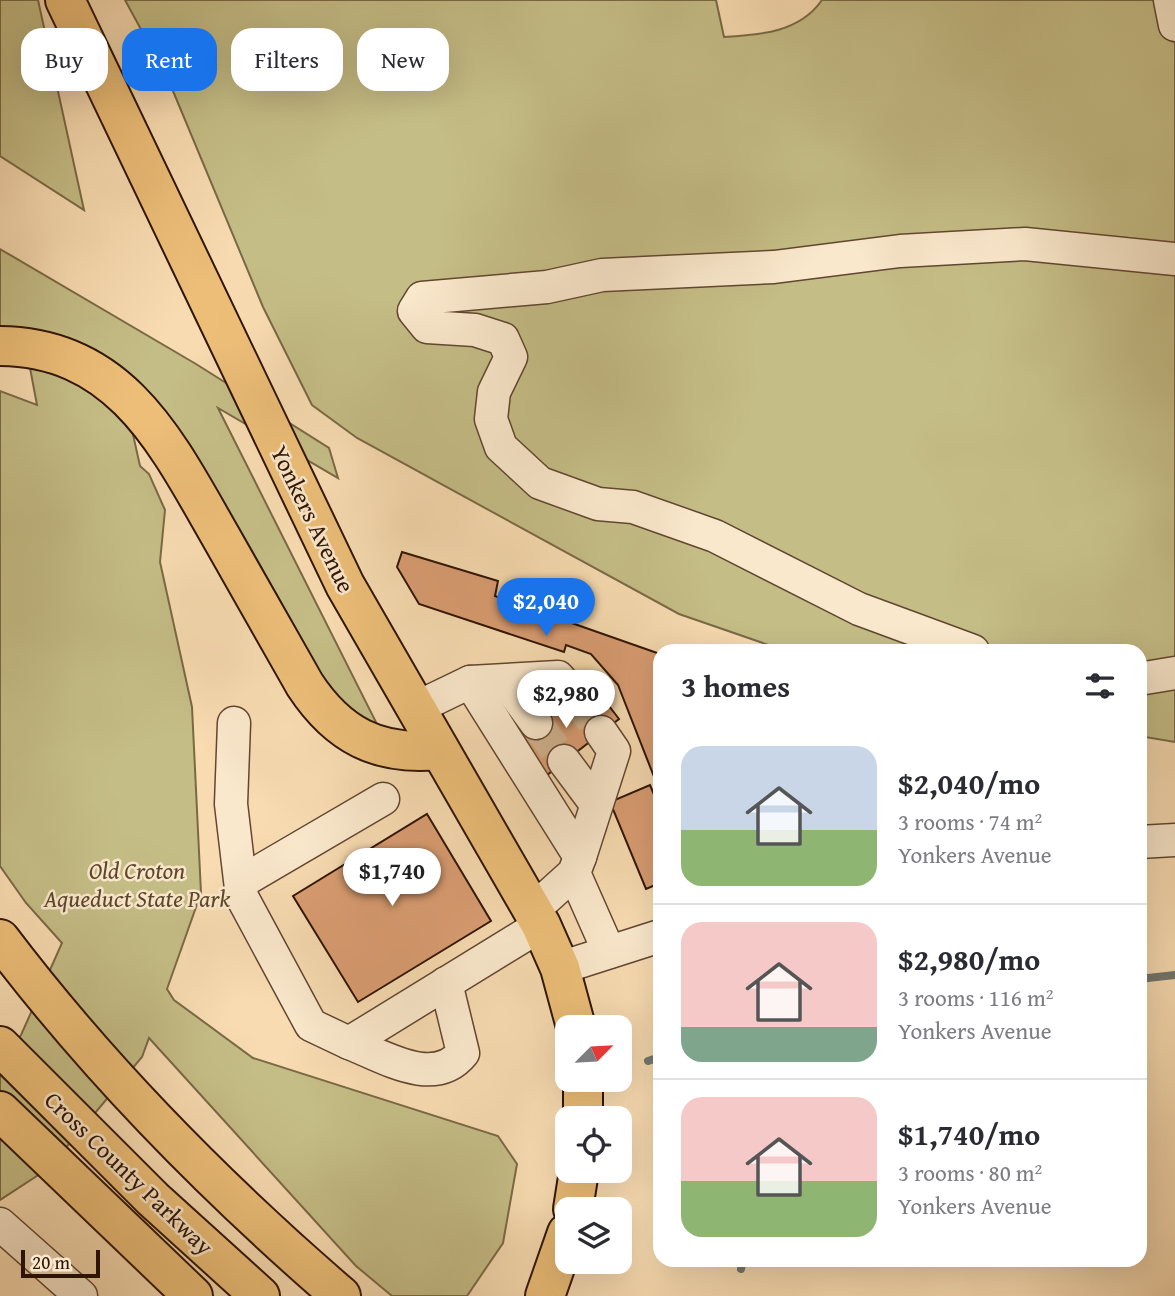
<!DOCTYPE html>
<html lang="en">
<head>
<meta charset="utf-8">
<style>
  body { margin:0; font-family:"Gentium Book Plus",serif; background:#f2f2f3; color:#2b2b33; height:100vh; display:flex; flex-direction:column; font-size:26px; white-space:nowrap }
  * { box-sizing:border-box; margin:0 }
  p { font-size:23px; color:#7c7c81 }
  .icon { flex:none; width:38px; height:38px; fill:none; stroke:currentColor; stroke-width:2; stroke-linecap:round; stroke-linejoin:round }
  .map { position:relative; flex:1; overflow:hidden }
  .side { position:absolute; left:653px; top:644px; width:494px; height:623px; display:flex; flex-direction:column; background:#fff; border-radius:21px; box-shadow:0 7px 28px #0002 }
  .side>* { flex:none }
  .banner { position:absolute; left:21px; top:28px; width:527px; height:63px; display:flex; gap:14px }
  .needle { width:46px; rotate:66deg }
  .controls { position:absolute; left:555px; top:1015px; display:grid; gap:14px }
  .controls a { display:grid; place-items:center; width:77px; height:77px; border-radius:14px; background:#fff; box-shadow:0 7px 28px #0002; font-size:35px }
  .scale { position:absolute; left:21px; bottom:18px; width:79px; box-sizing:border-box; padding-left:7px; border:4px solid #2f1506; border-top:0; font-size:19px; line-height:24px; white-space:nowrap; color:#2f1506; -webkit-text-stroke:5px #fae8cc; paint-order:stroke }
  .price { position:absolute; translate:-50% -60px; padding:0 16px; border-radius:24px; background:#fff; color:#222; font-size:23px; line-height:46px; filter:drop-shadow(0 2px 4px #0008) }
  .price::after { content:''; position:absolute; left:50%; top:42px; width:21px; height:16px; margin-left:-10px; background:inherit; clip-path:polygon(0 0,100% 0,50% 100%) }
  .price.active { background:#1a73e8; color:#fff }
  ul { padding:0; list-style:none }
  li { display:flex; align-items:center; gap:21px; height:175px; padding:0 28px }
  li+li { border-top:2px solid #e1e1e2 }
  li span { display:grid; place-items:center; flex:none; width:196px; height:140px; border-radius:21px; color:#555 }
  li>.icon { margin-inline-start:auto }
  span .icon { width:84px; height:84px; fill:#fffc; stroke-width:1 }
  li b { font-size:30px }
  h2 { display:flex; justify-content:space-between; align-items:center; height:84px; padding:0 28px; font-size:30px }
  .pill { padding:0 24px; border-radius:21px; background:#fff; box-shadow:0 7px 28px #0002; font-size:24px; line-height:63px }
  .pill.active { background:#1a73e8; color:#fff }
  .map>svg:first-child { display:block }
  .green { fill:#c5bd86; stroke:#7a6946; stroke-width:2 }
  .lines { fill:none; stroke-linecap:round; stroke-linejoin:round }
  .stream { stroke:#737770; stroke-width:8 }
  .building { fill:#da9d72; stroke:#2f1506; stroke-width:2 }
  .minor-tunnel { stroke:#d0b38f; stroke-width:32; stroke-dasharray:32 16; stroke-linecap:butt }
  .minor-casing { stroke:#614631; stroke-width:35 }
  .major-casing { stroke:#2f1506; stroke-width:42 }
  .highway-casing { stroke:#2f1506; stroke-width:42 }
  .minor { stroke:#fae8cc; stroke-width:32 }
  .major { stroke:#ecbe78; stroke-width:38 }
  .highway { stroke:#ecbe78; stroke-width:38 }
  .labels { text-anchor:middle; dominant-baseline:central; stroke-width:5; stroke-linejoin:round; paint-order:stroke }
  .street-label { font-size:24px; fill:#2f1506; stroke:#fae8cc }
  .park-label { font-size:24px; font-style:italic; fill:#5c472c; stroke:#fae8cc }
</style>
</head>
<body>
<div class="map">
<svg width="1175" height="1296" viewBox="0 0 1175 1296">
  <rect width="100%" height="100%" fill="#f8dbb1"/>
  <filter id="stains"><feTurbulence type="fractalNoise" baseFrequency=".00286" numOctaves="4"/><feColorMatrix values="0 0 0 0 .2 0 0 0 0 .09 0 0 0 0 .02 0 0 0 .5 -.17"/></filter>
  <radialGradient id="worn" r=".72"><stop offset=".6" stop-color="#630" stop-opacity="0"/><stop offset="1" stop-color="#630" stop-opacity=".3"/></radialGradient>
  <g class="green">
    <polygon points="0,0 38,0 84,210 0,156"/>
    <path d="M 125,0 L 716,0 L 724,37 C 761,35 800,32 822,0 L 1175,0 L 1175,742 L 1139,736 L 1139,651 L 786,651 L 679,614 L 357,438 L 312,405 L 263,307 L 168,79 Z"/>
    <polygon points="0,249 196,364 329,448 338,478 218,408 381,732 348,722 122,385 140,466 149,474 165,510 160,562 192,707 201,893 167,989 174,1000 253,1058 498,1136 517,1164 503,1243 467,1296 392,1296 356,1266 149,1038 142,1057 49,1168 0,1200 0,1065 21,1035 62,943 26,903 0,866 0,391 37,405 24,336 0,335"/>
  </g>
  <g class="lines">
    <g class="stream">
      <polyline points="1139,979 1175,975"/>
      <polyline points="648,1061 660,1057"/>
      <polyline points="741,1269 743,1260"/>
    </g>
  </g>
  <g class="building">
    <polygon points="402,552 498,581 495,596 660,654 660,792 618,685 591,654 566,645 564,652 419,604 397,567"/>
    <polygon points="590,681 619,719 542,779 513,742"/>
    <polygon points="650,785 660,809 660,883 646,889 610,802"/>
    <polygon points="427,814 491,921 358,1002 293,896"/>
  </g>
  <g class="lines">
    <g class="minor-tunnel">
      <polyline points="573,695 601,732"/>
      <polyline points="536,723 564,761"/>
    </g>
    <g class="minor-casing">
      <g id="minor">
        <polyline points="1170,0 1175,25"/>
        <polyline points="973,651 859,609 715,536 633,507 598,504 540,483 501,447 491,419 494,392 511,357 503,339 475,330 427,327 414,311 422,298 547,287 602,275 774,267 900,251 1025,244 1175,259"/>
        <polyline points="1139,679 1175,673"/>
        <polyline points="470,682 580,857 574,873 533,910"/>
        <polyline points="506,682 536,723"/>
        <polyline points="414,709 470,682 558,677 573,695"/>
        <polyline points="234,723 231,804 242,897 311,1025 349,1043 541,925"/>
        <polyline points="564,761 596,804"/>
        <polyline points="1139,842 1175,840"/>
        <polyline points="580,857 614,751 601,732"/>
        <polyline points="574,873 609,952"/>
        <polyline points="241,882 383,799"/>
        <polyline points="560,968 660,936"/>
        <path d="M 349,1043 C 383,1056 434,1089 463,1053 L 446,983"/>
        <polyline points="0,1224 81,1296"/>
      </g>
    </g>
    <g class="major-casing">
      <g id="major">
        <polyline points="65,0 345,585 541,925 560,968 576,1027"/>
        <polyline points="583,1080 583,1118"/>
        <polyline points="573,1209 579,1171"/>
        <polyline points="545,1296 567,1233"/>
      </g>
    </g>
    <g class="highway-casing">
      <g id="highway">
        <path d="M 0,346 C 122,347 168,445 221,537 C 249,587 277,636 305,685 C 338,735 378,756 438,750"/>
        <path d="M 0,939 C 100,1071 216,1188 341,1296"/>
        <polyline points="0,1046 153,1199 260,1296"/>
        <polyline points="0,1111 193,1296"/>
      </g>
    </g>
    <use href="#minor" class="minor"/>
    <use href="#major" class="major"/>
    <use href="#highway" class="highway"/>
  </g>
  <g class="labels">
    <g class="street-label">
      <text transform="translate(313 519) rotate(64)">Yonkers Avenue</text>
      <text transform="translate(129 1173) rotate(44)">Cross County Parkway</text>
    </g>
    <g class="park-label">
      <text x="137" y="870">Old Croton<tspan x="137" dy="28">Aqueduct State Park</tspan></text>
    </g>
  </g>
  <rect width="100%" height="100%" filter="url(#stains)"/>
  <rect width="100%" height="100%" fill="url(#worn)"/>
</svg>
<div class="controls">
<a><svg class="needle" viewBox="-14 -14 28 28"><path d="M0-13l5 13h-10z" fill="#e53935"/><path d="M0 13l5-13h-10z" fill="#7c7c81"/></svg></a>
<a><svg class="icon" aria-label="locate" viewBox="0 0 24 24"><circle cx="12" cy="12" r="6"/><path d="M12 2v4M12 18v4M2 12h4M18 12h4"/></svg></a>
<a><svg class="icon" aria-label="layers" viewBox="0 0 24 24"><path d="M12 4l9 5-9 5-9-5zM3 14l9 5 9-5"/></svg></a>
</div>
<div class="scale">20 m</div>
<b class="price active" style="left:546px;top:638px">$2,040</b>
<b class="price" style="left:566px;top:730px">$2,980</b>
<b class="price" style="left:392px;top:908px">$1,740</b>
<div class="banner">
<a class="pill">Buy</a>
<a class="pill active">Rent</a>
<a class="pill">Filters</a>
<a class="pill">New</a>
</div>
<section class="side">
<h2>3 homes<svg class="icon" aria-label="filters" viewBox="0 0 24 24"><path d="M4 7h16M4 17h16"/><circle cx="9" cy="7" r="2"/><circle cx="15" cy="17" r="2"/></svg></h2>
<ul>
<li><span style="background:linear-gradient(#c9d6e8 60%,#8fb573 0)"><svg class="icon" aria-label="home" viewBox="0 0 24 24"><path d="M3 11l9-7 9 7M6 9v11h12V9"/></svg></span><div><b>$2,040/mo</b><p>3 rooms · 74 m²</p><p>Yonkers Avenue</p></div></li>
<li><span style="background:linear-gradient(#f6c9c9 75%,#7fa58c 0)"><svg class="icon" aria-label="home" viewBox="0 0 24 24"><path d="M3 11l9-7 9 7M6 9v11h12V9"/></svg></span><div><b>$2,980/mo</b><p>3 rooms · 116 m²</p><p>Yonkers Avenue</p></div></li>
<li><span style="background:linear-gradient(#f6c9c9 60%,#8fb573 0)"><svg class="icon" aria-label="home" viewBox="0 0 24 24"><path d="M3 11l9-7 9 7M6 9v11h12V9"/></svg></span><div><b>$1,740/mo</b><p>3 rooms · 80 m²</p><p>Yonkers Avenue</p></div></li>
</ul>
</section>
</div>
</body>
</html>
